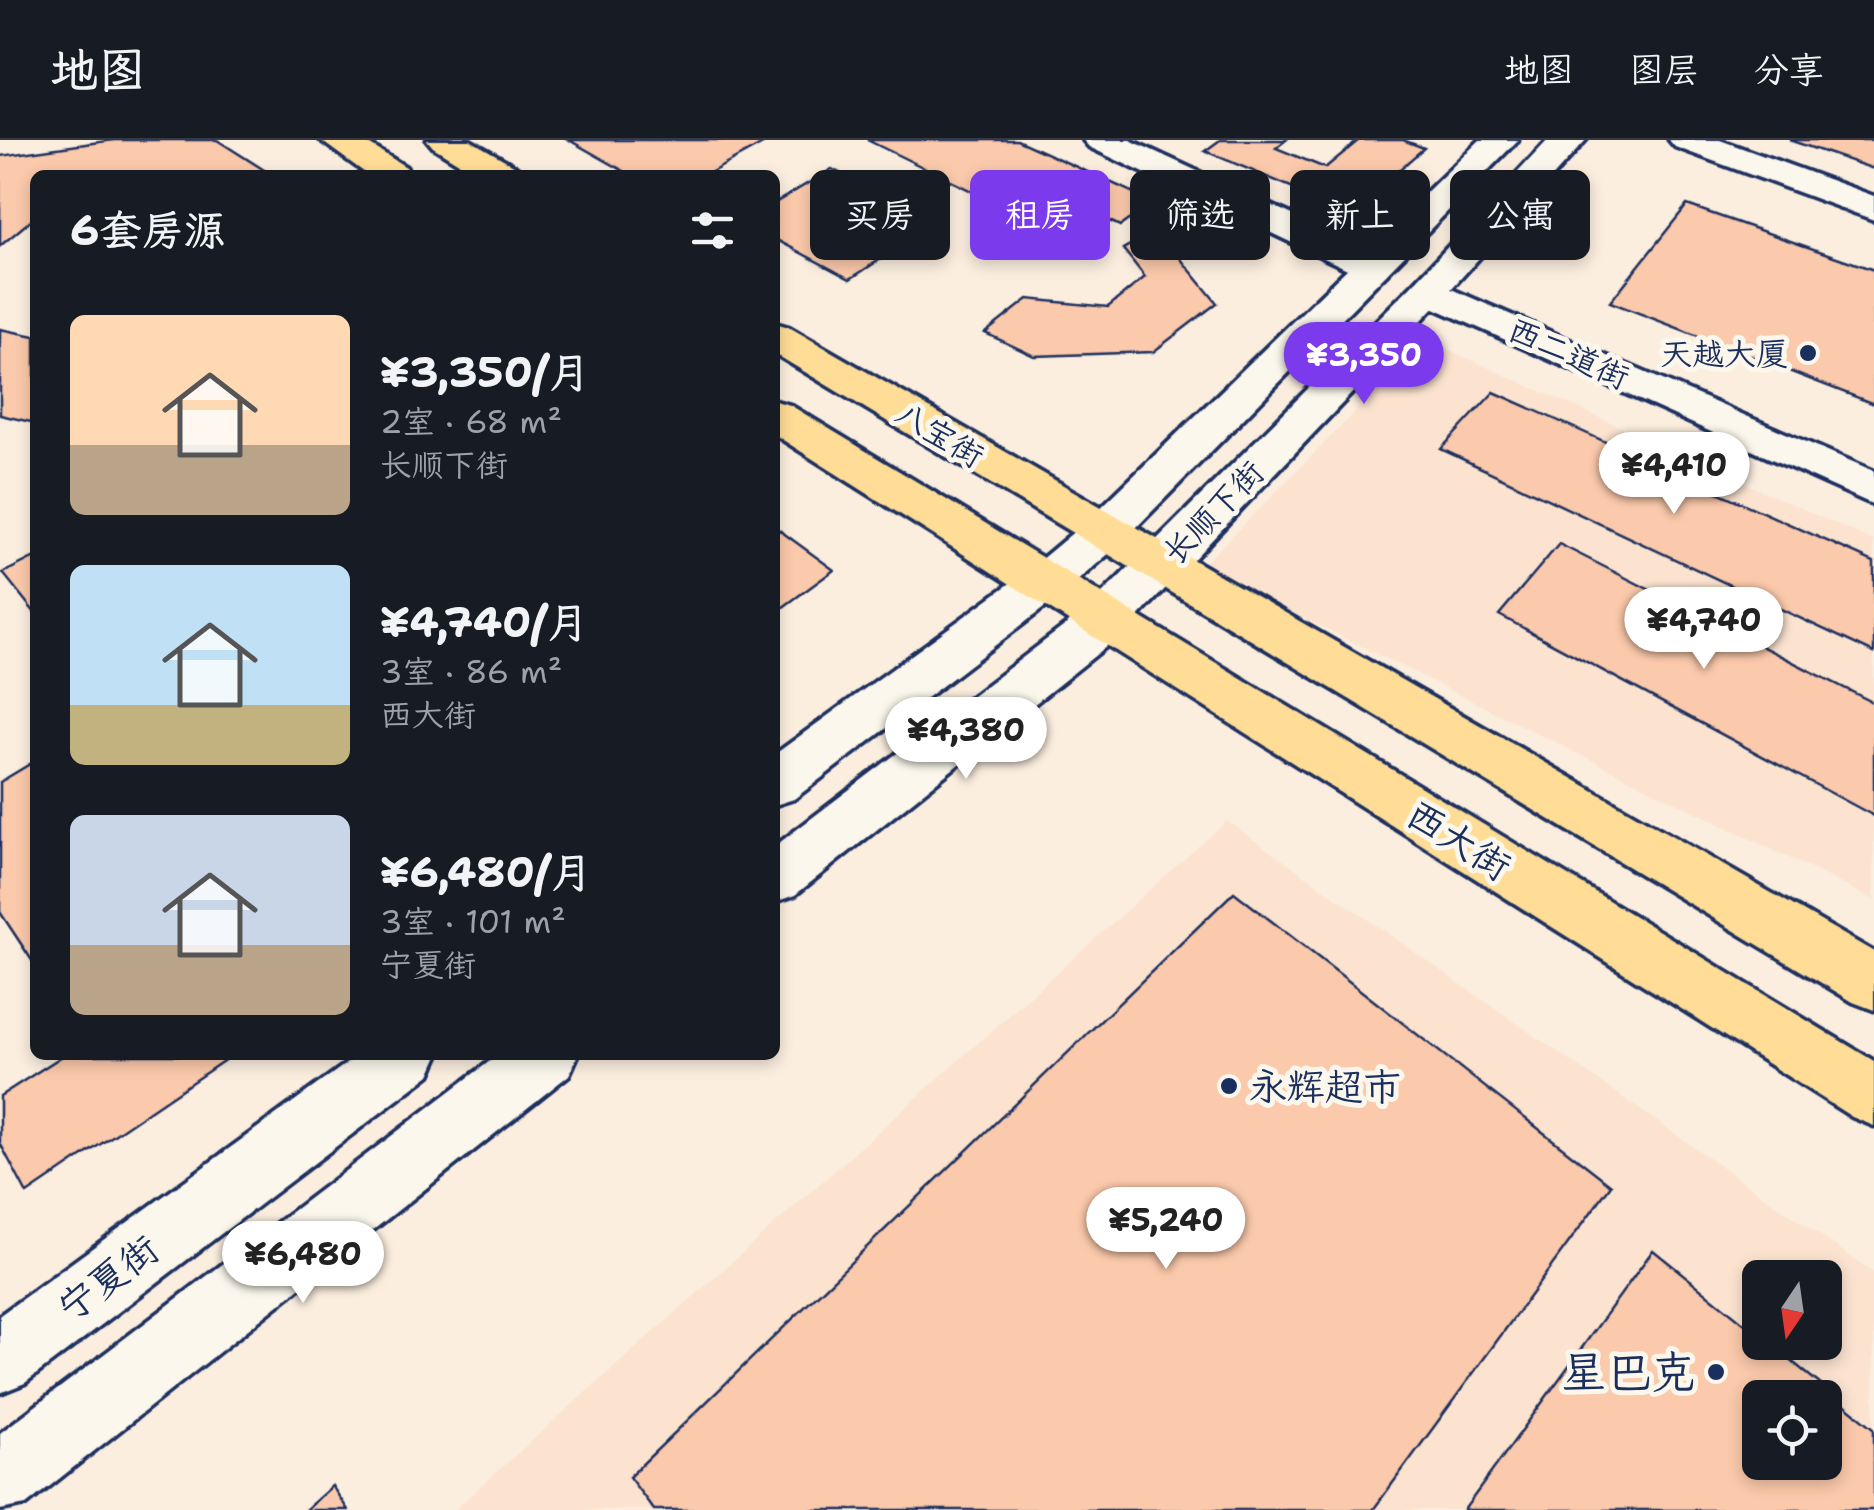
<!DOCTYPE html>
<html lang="zh">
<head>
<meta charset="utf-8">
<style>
  body { margin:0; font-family:"Shantell Sans","LXGW WenKai TC",sans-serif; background:#20242c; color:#f1f3f6; height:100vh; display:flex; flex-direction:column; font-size:38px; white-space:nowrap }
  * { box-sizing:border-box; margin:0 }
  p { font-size:32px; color:#9ea1a6 }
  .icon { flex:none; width:55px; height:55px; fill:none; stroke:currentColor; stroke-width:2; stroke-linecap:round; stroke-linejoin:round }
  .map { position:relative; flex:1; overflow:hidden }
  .sheet { position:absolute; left:30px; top:30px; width:750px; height:890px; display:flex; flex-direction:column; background:#171b24; border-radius:15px; box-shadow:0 5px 15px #0003 }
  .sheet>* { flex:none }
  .banner { position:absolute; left:810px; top:30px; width:912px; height:90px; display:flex; gap:20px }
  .needle { width:65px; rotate:193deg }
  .buttons { position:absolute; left:1742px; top:1120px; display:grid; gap:20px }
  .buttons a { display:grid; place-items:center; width:100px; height:100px; border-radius:15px; background:#171b24; box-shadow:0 5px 15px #0003; font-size:50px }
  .price { position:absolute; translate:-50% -85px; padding:0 22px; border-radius:35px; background:#fff; color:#222; font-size:32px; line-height:65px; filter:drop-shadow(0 2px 5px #0008) }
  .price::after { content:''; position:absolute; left:50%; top:60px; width:30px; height:22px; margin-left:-15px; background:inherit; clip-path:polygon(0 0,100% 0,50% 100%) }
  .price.current { background:#7c3aed; color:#fff }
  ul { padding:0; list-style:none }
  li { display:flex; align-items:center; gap:30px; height:250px; padding:0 40px }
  li span { display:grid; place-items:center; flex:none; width:280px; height:200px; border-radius:15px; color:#555 }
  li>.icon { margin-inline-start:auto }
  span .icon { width:120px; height:120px; fill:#fffc; stroke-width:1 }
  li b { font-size:42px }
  h2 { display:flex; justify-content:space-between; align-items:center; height:120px; padding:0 40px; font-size:42px }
  .tag { padding:0 35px; border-radius:15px; background:#171b24; box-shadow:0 5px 15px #0003; font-size:35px; line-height:90px }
  .tag.current { background:#7c3aed; color:#fff }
  header { display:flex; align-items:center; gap:60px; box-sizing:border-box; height:140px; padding:0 50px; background:#171b24; border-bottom:2px solid #363941 }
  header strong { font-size:48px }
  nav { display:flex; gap:55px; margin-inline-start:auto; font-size:35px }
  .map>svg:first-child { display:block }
  .built { fill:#fbe3cf; fill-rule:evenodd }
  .building { fill:#fbc9ab; stroke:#1b2f5e; stroke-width:2.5; fill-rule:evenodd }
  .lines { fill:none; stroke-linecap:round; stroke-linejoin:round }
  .minor-casing { stroke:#1b2f5e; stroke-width:7 }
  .secondary-casing { stroke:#1b2f5e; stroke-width:7 }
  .primary-casing { stroke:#1b2f5e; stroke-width:7 }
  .minor { fill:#fbf7ec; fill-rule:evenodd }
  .secondary { fill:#fbf7ec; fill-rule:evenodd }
  .primary { fill:#ffdd96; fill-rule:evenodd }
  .poi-dot { fill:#1b2f5e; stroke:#fbf7ec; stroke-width:4 }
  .labels { text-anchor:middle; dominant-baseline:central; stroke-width:10; stroke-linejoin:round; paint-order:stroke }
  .far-street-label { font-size:32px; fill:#1b2f5e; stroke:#fbf7ec }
  .far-poi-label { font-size:32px; fill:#1b2f5e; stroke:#fbf7ec; text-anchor:end }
  .street-label { font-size:38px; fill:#1b2f5e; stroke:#fbf7ec }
  .poi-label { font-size:38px; fill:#1b2f5e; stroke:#fbf7ec; text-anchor:start }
  .near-poi-label { font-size:45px; fill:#1b2f5e; stroke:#fbf7ec; text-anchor:end }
</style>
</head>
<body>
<header>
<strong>地图</strong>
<nav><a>地图</a><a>图层</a><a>分享</a></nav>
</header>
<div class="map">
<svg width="1874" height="1370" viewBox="0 0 1874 1370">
  <rect width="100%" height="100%" fill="#fbeedf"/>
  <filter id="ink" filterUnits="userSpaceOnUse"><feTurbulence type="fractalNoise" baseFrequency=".01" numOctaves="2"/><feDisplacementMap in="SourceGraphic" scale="20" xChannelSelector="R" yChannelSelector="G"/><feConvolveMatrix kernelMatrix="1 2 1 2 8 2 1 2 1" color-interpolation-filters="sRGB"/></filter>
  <g filter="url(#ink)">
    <g class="built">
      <polygon points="1427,200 1874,401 1874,760 1201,427"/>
      <path d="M 1227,681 L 1874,1133 L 1874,1370 L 454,1370 ZM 1760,1138 L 1825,1138 L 1825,1202 L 1760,1202 ZM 1760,1258 L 1825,1258 L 1825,1322 L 1760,1322 Z"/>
    </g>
    <g class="building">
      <polygon points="114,0 217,0 272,35 35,35 35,77 0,106 0,16"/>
      <polygon points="569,0 770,0 706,35 631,35"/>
      <polygon points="867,0 1017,0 1154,62 1120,86 1010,35 980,55"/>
      <polygon points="1220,0 1286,0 1276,8 1325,28 1359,0 1403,0 1424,8 1351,72 1205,11"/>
      <polygon points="1789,0 1874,0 1874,29"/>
      <polygon points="832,29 938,82 850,139 775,99 775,63"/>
      <polygon points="1687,65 1874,130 1874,264 1610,162"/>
      <polygon points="1157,90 1217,163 1153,212 1034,216 985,193 1028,159 1108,167 1145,137 1123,109"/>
      <polygon points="0,189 35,196 35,283 0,275"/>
      <polygon points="1494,252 1874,422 1874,513 1441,309"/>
      <polygon points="775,387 834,430 775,473"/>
      <polygon points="1559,404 1874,563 1874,676 1499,475"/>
      <polygon points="35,417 35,473 3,433"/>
      <polygon points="35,621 35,825 0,772 0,642"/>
      <polygon points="1234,752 1611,1045 1373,1370 654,1370 629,1337"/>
      <polygon points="64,915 232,915 27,1054 0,1003 0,956"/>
      <path d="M 1653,1110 L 1760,1196 L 1760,1202 L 1768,1202 L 1874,1288 L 1874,1370 L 1464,1370 ZM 1760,1258 L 1825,1258 L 1825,1322 L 1760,1322 Z"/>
      <polygon points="332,1346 348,1370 305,1370"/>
    </g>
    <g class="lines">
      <g class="minor-casing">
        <g id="minor">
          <polygon points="1083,0 1130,0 1386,118 1391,126 1386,134 1372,138 1358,134 1089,7"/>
          <polygon points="1669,0 1720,0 1874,56 1874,80 1675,7"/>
          <polygon points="1428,139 1874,331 1874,365 1414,159 1408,151 1414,143"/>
        </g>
      </g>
      <g class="secondary-casing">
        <g id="secondary">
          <polygon points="1480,0 1518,0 1120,404 1061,455 794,659 775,665 775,614 1027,431 1088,380"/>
          <polygon points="1548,0 1586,0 1442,159 1122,494 795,755 775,762 775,706 1088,468 1414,143"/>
          <polygon points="358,915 439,915 430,935 25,1243 0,1253 0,1175"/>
          <polygon points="498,915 578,915 569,935 26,1365 0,1370 0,1293"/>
        </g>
      </g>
      <g class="primary-casing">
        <g id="primary">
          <polygon points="320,0 362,0 406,27 411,35 368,35"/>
          <polygon points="427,0 470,0 517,27 522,35 478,35 433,7"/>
          <polygon points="775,183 789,187 1874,812 1874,870 1853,862 775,214"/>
          <polygon points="775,261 790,265 1874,921 1874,986 1852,977 775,295"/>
        </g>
      </g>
      <use href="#minor" class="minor"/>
      <use href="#secondary" class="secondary"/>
      <use href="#primary" class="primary"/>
    </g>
  </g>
  <g class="poi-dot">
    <circle cx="1808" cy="213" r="10"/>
    <circle cx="1229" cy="946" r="10"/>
    <circle cx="1716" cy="1232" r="10"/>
  </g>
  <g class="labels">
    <g class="far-street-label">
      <text transform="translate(1569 213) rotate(24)">西二道街</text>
      <text transform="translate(940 294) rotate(31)">八宝街</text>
      <text transform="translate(1213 372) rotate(-46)">长顺下街</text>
    </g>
    <g class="far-poi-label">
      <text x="1788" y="213">天越大厦</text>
    </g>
    <g class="street-label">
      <text transform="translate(1459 700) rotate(32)">西大街</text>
      <text transform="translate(108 1138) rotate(-37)">宁夏街</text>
    </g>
    <g class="poi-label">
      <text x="1249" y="946">永辉超市</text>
    </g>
    <g class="near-poi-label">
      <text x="1696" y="1232">星巴克</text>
    </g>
  </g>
</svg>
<div class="buttons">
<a><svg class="needle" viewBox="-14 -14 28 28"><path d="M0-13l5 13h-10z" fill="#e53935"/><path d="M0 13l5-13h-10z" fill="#9ea1a6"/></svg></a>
<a><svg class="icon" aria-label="locate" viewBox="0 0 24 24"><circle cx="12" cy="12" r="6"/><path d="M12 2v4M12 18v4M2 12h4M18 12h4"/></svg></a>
</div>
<b class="price current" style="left:1364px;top:267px">¥3,350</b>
<b class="price" style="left:1674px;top:377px">¥4,410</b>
<b class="price" style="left:1704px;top:532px">¥4,740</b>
<b class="price" style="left:966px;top:642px">¥4,380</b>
<b class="price" style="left:1166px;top:1132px">¥5,240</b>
<b class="price" style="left:303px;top:1166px">¥6,480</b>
<div class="banner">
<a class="tag">买房</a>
<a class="tag current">租房</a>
<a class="tag">筛选</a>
<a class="tag">新上</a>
<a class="tag">公寓</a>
</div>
<section class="sheet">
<h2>6套房源<svg class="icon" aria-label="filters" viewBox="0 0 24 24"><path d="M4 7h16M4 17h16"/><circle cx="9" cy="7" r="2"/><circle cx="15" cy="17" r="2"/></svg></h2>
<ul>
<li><span style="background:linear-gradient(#ffd9b3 65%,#b9a48a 0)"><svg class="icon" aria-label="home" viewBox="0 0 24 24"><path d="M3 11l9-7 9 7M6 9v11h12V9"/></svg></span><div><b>¥3,350/月</b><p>2室 · 68 m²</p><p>长顺下街</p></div></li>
<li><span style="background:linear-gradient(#bfe0f5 70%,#c2b280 0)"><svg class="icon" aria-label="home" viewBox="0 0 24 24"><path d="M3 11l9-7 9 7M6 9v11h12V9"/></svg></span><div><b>¥4,740/月</b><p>3室 · 86 m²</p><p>西大街</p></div></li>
<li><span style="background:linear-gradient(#c9d6e8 65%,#b9a48a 0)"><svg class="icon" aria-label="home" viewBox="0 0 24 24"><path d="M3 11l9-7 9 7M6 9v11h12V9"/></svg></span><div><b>¥6,480/月</b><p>3室 · 101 m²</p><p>宁夏街</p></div></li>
</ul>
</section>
</div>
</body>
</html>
